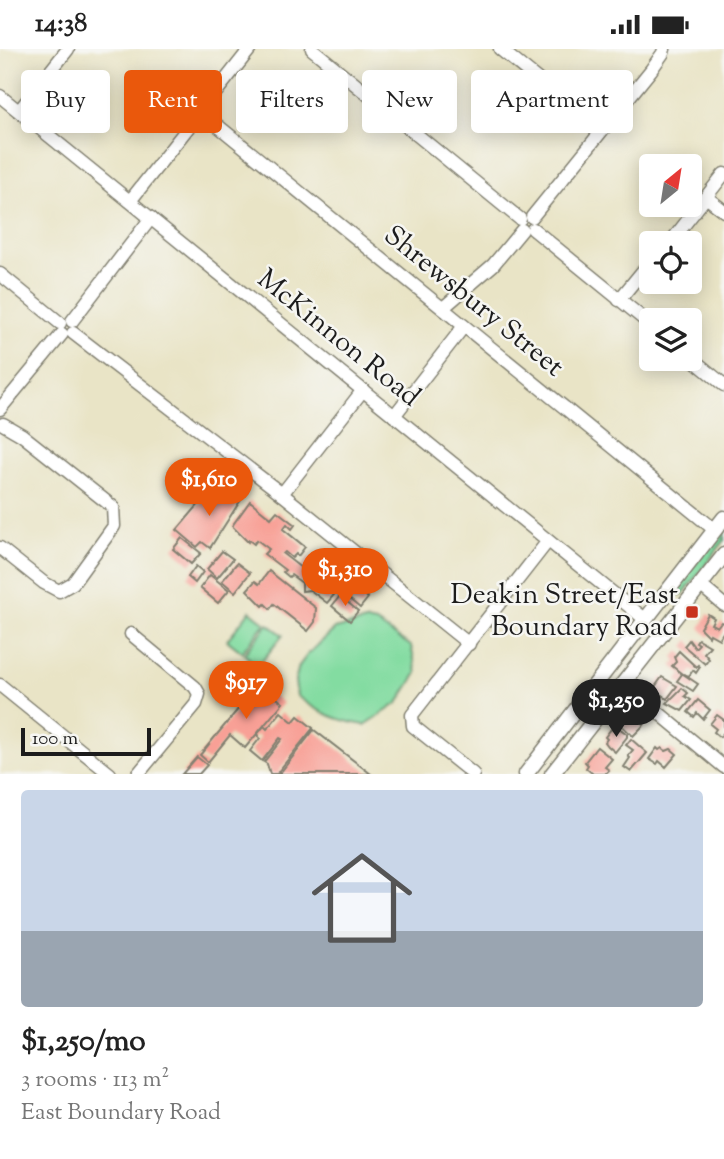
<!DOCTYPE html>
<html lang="en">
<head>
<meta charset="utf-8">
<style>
  body { margin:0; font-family:"Sorts Mill Goudy",serif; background:#f2f2f2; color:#222; height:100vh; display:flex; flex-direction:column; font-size:26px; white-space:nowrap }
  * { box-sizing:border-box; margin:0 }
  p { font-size:23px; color:#767676 }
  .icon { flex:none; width:38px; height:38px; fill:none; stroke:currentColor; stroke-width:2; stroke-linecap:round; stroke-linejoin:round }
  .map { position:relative; height:725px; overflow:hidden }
  .drawer { display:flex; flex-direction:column; background:#fff; flex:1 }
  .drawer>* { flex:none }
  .hud { position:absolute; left:21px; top:21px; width:682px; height:63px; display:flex; gap:14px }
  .needle { width:46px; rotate:30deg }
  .tools { position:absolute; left:639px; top:105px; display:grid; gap:14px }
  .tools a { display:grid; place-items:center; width:63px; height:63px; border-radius:7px; background:#fff; box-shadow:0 4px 18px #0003; font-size:35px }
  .scale { position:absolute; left:21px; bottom:18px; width:130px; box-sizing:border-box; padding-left:7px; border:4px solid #1c1c1c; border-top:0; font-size:19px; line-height:24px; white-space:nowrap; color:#1c1c1c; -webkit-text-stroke:5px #f6f6f2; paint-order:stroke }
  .price { position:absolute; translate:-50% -60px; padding:0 16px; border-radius:24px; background:#ea580c; color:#fff; font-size:23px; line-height:46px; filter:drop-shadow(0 2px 4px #0008) }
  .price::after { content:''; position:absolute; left:50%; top:42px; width:21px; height:16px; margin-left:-10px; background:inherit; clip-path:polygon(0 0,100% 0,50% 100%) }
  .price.current { background:#222; color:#fff }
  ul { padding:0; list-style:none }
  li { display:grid; align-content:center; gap:14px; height:371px; padding:0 21px }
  li span { display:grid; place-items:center; height:217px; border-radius:7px; color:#555 }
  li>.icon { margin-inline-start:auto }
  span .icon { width:126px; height:126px; fill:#fffc; stroke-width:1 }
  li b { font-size:30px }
  .chip { padding:0 24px; border-radius:7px; background:#fff; box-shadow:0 4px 18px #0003; font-size:24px; line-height:63px }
  .chip.current { background:#ea580c; color:#fff }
  .status { display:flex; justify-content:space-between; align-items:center; height:49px; padding:0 35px; background:#fff; direction:ltr }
  .status svg { height:19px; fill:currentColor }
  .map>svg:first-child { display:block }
  .green { fill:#83dca1; stroke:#507c5e; stroke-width:2 }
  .building { fill:#f8a096 }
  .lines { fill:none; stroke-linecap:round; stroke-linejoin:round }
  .minor-casing { stroke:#828071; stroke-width:15 }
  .major-casing { stroke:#828071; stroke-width:17 }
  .minor { stroke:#fff; stroke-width:12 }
  .major { stroke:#fff; stroke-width:14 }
  .poi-dot { fill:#c8321e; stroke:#f6f6f2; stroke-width:2.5 }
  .labels { text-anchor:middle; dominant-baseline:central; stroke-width:5; stroke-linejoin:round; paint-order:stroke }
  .street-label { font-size:28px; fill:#1c1c1c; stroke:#f6f6f2 }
  .poi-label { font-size:28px; fill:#1c1c1c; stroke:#f6f6f2; text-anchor:end }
</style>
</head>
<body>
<div class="status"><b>14:38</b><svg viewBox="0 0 49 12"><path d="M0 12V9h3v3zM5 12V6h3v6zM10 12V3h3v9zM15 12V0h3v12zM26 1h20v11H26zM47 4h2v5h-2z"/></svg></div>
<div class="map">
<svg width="724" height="725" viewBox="0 0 724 725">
  <rect width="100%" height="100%" fill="#f6f6f2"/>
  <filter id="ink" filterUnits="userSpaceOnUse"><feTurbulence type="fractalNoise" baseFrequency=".0143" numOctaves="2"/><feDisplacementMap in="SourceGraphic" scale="14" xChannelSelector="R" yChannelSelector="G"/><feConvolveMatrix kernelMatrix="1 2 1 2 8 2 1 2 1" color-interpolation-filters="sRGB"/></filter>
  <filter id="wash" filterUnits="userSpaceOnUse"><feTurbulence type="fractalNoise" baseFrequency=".00686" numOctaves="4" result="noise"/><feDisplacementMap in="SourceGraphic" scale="28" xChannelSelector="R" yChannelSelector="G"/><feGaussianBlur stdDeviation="1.57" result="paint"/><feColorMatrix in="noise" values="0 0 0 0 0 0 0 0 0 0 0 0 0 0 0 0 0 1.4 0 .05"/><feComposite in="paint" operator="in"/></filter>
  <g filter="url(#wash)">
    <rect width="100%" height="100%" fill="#e9e4c6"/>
    <g class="green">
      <polygon points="724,476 724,492 683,545 678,546 675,541"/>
      <polygon points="250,562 265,574 242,603 227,591"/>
      <path d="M 366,572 L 376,574 L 411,597 L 417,624 L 398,654 L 365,676 C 338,672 319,664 297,647 L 295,632 L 299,617 L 308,605 L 335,580 Z"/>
      <polygon points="268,575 283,586 258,617 244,605"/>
    </g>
    <g id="blocks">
      <g class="building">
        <polygon points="211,441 242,449 210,499 202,493 197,498 177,481"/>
        <polygon points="250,452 271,469 277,462 295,476 292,480 287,475 283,480 305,498 298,507 296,505 292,509 285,503 283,505 310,526 302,518 309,508 317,514 325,513 326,521 343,535 336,544 325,535 323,538 334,546 327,554 310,541 302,542 302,534 291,526 289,528 283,523 285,521 264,505 269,500 257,491 254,495 249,491 248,493 232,477"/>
        <polygon points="182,489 201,504 191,515 173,500"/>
        <polygon points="222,502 233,510 217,529 207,520"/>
        <polygon points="237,514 250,524 235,543 222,532"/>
        <polygon points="196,517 203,523 195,534 188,528"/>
        <polygon points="269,522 316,559 315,573 308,582 274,555 270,560 265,555 263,557 247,541 255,532 259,535"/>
        <polygon points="210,526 229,541 218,554 200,539"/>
        <polygon points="350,534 368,549 360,559 342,544"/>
        <polygon points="340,547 358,562 350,572 332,557"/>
        <polygon points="708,565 714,569 711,575 717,578 721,573 724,575 724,582 719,590 710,585 709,588 700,579"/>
        <polygon points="698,590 710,597 704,604 709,610 705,615 684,597 689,591 695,599 699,595 696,593"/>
        <polygon points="679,602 696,618 698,616 700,618 696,624 693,621 689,627 683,625 698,635 693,642 677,632 682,625 672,617 676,613 674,608"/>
        <polygon points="662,628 677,637 667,650 662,646 660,648 652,642"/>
        <polygon points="259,635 283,654 245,699 230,686 208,713 200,706"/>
        <polygon points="682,639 688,644 685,647 691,651 682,662 667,654"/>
        <polygon points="698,651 710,661 703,670 697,664 694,668 688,663"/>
        <polygon points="281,663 293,673 298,667 313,679 278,723 280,724 314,681 371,725 270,725 267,715 264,713 282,690 280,689 262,712 250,702 260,689 257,686 264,677 267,680"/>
        <polygon points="641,665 647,670 643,675 644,676 633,687 621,676 626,670 629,672 634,667 638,669"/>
        <polygon points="717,666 724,671 724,683 720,688 714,683 716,680 710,675"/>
        <polygon points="616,679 619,679 627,685 627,688 615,703 608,697 605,693 607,690 605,688 611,680 614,682"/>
        <polygon points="631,690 647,704 631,723 624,718 630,709 628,707 633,701 626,696"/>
        <polygon points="597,698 612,710 605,718 609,721 605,725 593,725 586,719 588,716 585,713"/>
        <polygon points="657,699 659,701 662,699 666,702 671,700 677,705 666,718 659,712 657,715 649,710"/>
        <polygon points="197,708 207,716 199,725 182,725"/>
      </g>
    </g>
  </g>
  <g filter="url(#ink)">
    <use href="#blocks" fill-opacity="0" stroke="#828071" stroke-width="2"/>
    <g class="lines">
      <g class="minor-casing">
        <g id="minor">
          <polyline points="312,0 520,170"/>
          <polyline points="500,0 601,82"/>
          <polyline points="0,47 646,571"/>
          <polyline points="19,62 68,0"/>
          <polyline points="201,63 715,481"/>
          <polyline points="706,148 724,162"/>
          <polyline points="130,152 250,0"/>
          <polyline points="532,168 651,21 663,4 664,0"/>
          <polyline points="533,180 651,276"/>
          <polyline points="670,194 724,125"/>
          <polyline points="0,225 60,274"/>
          <polyline points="619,251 651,212"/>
          <polyline points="443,259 493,216 522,181"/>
          <polyline points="72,272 151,169"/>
          <polyline points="73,284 282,445 469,595"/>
          <polyline points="690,308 724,336"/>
          <polyline points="0,360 62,285"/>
          <polyline points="394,367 464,277"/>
          <polyline points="282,445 363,341"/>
          <polyline points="0,499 44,534 59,542 73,534 114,477 113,458 22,386 3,375"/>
          <polyline points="700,536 724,556"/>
          <polyline points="131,585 195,638 199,645 196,655 138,725"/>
          <polyline points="624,635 724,718"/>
          <polyline points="0,636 110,725"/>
          <polyline points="473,725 413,677 412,666 548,492"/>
        </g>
      </g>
      <g class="major-casing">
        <g id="major">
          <polyline points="526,725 724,469"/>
          <polyline points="552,725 724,506"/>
        </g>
      </g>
      <use href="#minor" class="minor"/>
      <use href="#major" class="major"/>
    </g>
  </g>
  <rect class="poi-dot" x="685" y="556" width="14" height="14" rx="3.5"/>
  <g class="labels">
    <g class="street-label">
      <text transform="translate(473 253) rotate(39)">Shrewsbury Street</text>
      <text transform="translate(338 290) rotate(39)">McKinnon Road</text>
    </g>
    <g class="poi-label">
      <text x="678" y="547">Deakin Street/East<tspan x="678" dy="32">Boundary Road</tspan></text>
    </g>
  </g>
</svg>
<div class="tools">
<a><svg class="needle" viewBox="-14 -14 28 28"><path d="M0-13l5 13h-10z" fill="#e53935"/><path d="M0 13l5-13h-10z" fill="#767676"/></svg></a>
<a><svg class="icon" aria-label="locate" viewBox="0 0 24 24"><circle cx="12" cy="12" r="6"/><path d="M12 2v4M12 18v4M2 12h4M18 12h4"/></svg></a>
<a><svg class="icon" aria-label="layers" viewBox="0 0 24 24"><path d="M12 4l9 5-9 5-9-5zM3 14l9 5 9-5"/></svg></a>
</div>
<div class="scale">100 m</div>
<b class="price" style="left:209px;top:469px">$1,610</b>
<b class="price" style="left:345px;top:559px">$1,310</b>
<b class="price" style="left:246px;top:672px">$917</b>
<b class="price current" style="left:616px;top:690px">$1,250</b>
<div class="hud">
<a class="chip">Buy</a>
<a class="chip current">Rent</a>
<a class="chip">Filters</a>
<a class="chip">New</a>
<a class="chip">Apartment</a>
</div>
</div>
<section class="drawer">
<ul>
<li><span style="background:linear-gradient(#c9d6e8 65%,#9aa5b1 0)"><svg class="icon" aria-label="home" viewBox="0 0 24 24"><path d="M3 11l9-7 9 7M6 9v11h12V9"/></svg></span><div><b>$1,250/mo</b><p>3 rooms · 113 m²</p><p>East Boundary Road</p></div></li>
</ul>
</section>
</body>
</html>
